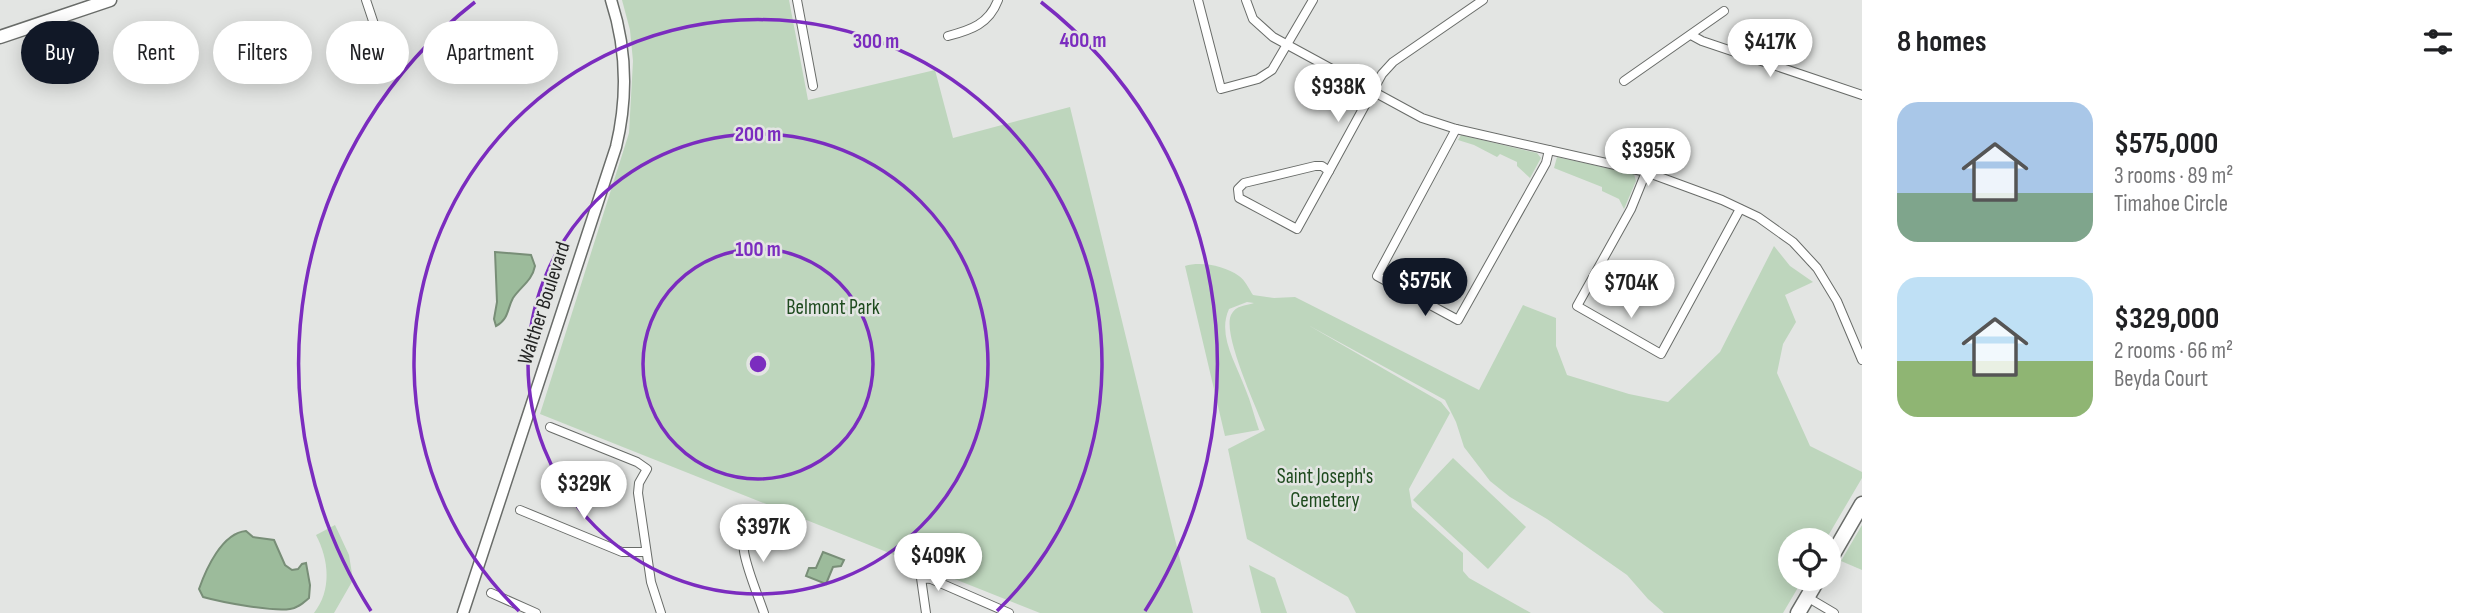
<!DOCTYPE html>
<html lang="en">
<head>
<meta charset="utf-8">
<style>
  body { margin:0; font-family:"Sofia Sans Condensed",sans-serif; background:#f2f2f2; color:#202124; height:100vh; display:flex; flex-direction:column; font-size:26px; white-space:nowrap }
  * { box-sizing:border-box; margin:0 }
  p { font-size:23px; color:#757577 }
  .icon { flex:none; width:38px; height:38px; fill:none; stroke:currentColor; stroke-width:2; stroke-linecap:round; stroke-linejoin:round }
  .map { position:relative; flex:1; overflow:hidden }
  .panel { display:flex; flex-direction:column; background:#fff; width:630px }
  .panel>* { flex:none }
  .guide { position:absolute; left:21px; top:21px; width:665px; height:63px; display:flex; gap:14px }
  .tools { position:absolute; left:1778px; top:528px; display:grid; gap:14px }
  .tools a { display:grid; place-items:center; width:63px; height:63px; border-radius:50%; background:#fff; box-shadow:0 4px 18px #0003; font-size:35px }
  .price { position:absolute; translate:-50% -60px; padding:0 16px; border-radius:24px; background:#fff; color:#222; font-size:23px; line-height:46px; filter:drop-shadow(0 2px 4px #0008) }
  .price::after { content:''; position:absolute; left:50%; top:42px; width:21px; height:16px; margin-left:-10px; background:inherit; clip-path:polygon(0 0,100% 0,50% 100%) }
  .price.selected { background:#111827; color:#fff }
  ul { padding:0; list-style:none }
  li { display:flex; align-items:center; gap:21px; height:175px; padding:0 35px }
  li span { display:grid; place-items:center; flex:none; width:196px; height:140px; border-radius:21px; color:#555 }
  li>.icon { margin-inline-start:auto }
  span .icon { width:84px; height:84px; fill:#fffc; stroke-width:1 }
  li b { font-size:30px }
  h2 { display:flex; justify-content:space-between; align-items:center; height:84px; padding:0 35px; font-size:30px }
  .chip { padding:0 24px; border-radius:32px; background:#fff; box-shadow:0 4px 18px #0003; font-size:24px; line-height:63px }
  .chip.selected { background:#111827; color:#fff }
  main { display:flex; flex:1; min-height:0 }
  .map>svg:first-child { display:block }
  .green { fill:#bed6bd }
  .water { fill:#9cbb9b; stroke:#788e77; stroke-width:2 }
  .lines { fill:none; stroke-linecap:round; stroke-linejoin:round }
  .street-casing { stroke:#696c69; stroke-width:10 }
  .secondary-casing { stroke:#696c69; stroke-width:13 }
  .primary-casing { stroke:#696c69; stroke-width:15 }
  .highway-casing { stroke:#696c69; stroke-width:17 }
  .street { stroke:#fff; stroke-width:8 }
  .secondary { stroke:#fff; stroke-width:10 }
  .primary { stroke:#fff; stroke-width:12 }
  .highway { stroke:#fff; stroke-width:14 }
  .ring { fill:none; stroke:#7b2cbf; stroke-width:3.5 }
  .labels { text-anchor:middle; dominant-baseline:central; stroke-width:5; stroke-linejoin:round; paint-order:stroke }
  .street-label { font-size:21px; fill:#242524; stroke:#e3e5e3 }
  .park-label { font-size:21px; fill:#1f4b1f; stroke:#e3e5e3 }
  .centre { fill:#7b2cbf; stroke:#e3e5e3; stroke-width:3.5 }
  .ring-label { font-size:21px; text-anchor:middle; font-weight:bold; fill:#7b2cbf; stroke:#e3e5e3; stroke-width:5; stroke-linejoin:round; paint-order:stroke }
</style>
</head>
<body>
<main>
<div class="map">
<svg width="1862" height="613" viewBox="0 0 1862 613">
  <rect width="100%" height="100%" fill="#e3e5e3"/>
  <g class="green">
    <polygon points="622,0 789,0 808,100 935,70 953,138 1070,107 1193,613 1040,613 540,414 629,133 633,61 630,30"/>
    <polygon points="1461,135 1537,153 1541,158 1530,178 1517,166 1517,162 1500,154 1497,157 1474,145 1458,140"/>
    <polygon points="1557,157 1634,174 1636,181 1624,209 1619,199 1602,191 1602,187 1554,168"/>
    <path d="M 1774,246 L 1790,266 L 1813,282 L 1785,295 L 1796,322 L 1783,344 L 1777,373 L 1810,446 L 1862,472 L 1862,478 L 1825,541 L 1790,541 L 1790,579 L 1803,579 L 1783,613 L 1664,613 L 1648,599 L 1627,575 L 1547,519 L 1510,497 L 1490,481 L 1464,447 L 1456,422 L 1445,400 L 1308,325 L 1441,402 L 1450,413 L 1409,489 L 1412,507 L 1463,553 L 1463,571 L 1469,578 L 1531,613 L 1356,613 L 1348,597 L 1247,539 L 1228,449 L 1265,430 C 1257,409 1222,334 1231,315 C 1236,305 1245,306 1254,303 L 1247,302 L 1229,309 C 1217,335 1236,363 1245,388 C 1251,402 1254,416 1259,430 L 1225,436 L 1185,266 C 1201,261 1225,266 1239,276 C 1245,280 1249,289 1253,295 L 1274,298 L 1295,297 L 1479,390 L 1523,305 L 1556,318 L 1556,346 L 1567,375 L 1629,394 L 1668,402 L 1720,352 Z"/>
    <polygon points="1453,458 1526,527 1488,569 1413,500"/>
    <path d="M 335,525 L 349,555 L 353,580 L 334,613 L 314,613 C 332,590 329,560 316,535 Z"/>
    <polygon points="1862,525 1862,570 1841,561"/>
    <polygon points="1249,565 1275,578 1287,613 1261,613"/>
  </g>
  <g class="water">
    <path d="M 495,252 L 531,255 L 535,266 C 532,281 521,286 513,298 C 507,309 509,319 496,326 L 494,319 L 497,302 Z"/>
    <path d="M 246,531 L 253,537 L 274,540 L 285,565 L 292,570 L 298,569 L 302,564 L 306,563 L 310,585 L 309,598 C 303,603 298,608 290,609 C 273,612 221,602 203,597 L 199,589 C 206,569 222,533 246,531 Z"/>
    <polygon points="823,552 844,560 841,566 833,567 826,584 806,576 809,568 816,568"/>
  </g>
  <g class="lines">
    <g class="street-casing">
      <g id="street">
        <polyline points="366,0 380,42"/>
        <polyline points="797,0 813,86"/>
        <polyline points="1198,0 1221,89 1258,79 1272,70 1313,0"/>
        <polyline points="1246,0 1253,19 1273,37 1422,118 1456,129 1646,172 1722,200 1758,217 1793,242 1817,268 1837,301 1862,360"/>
        <polyline points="1691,35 1702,41 1862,95"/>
        <path d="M 948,36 C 971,30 989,24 998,0"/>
        <polyline points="1624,81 1724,11"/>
        <polyline points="1456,129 1377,276 1458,320 1546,163 1549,150"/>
        <polygon points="1315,166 1322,166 1329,171 1297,229 1239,198 1238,189 1244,183"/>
        <polyline points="1329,171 1382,74 1393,62 1483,0"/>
        <polyline points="1646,172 1631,209 1577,306 1661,354 1740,209"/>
        <polyline points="550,427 637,462 647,469 639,483 638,493 651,582 661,613"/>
        <polyline points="520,510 622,552 646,552"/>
        <path d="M 746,513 C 734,544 754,583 764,613"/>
        <polyline points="491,593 536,613"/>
        <polyline points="1807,597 1834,613"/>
        <polyline points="926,613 921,578 931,579 1009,613"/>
      </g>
    </g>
    <g class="secondary-casing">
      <path id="secondary" d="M 463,613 L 616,147 C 628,97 627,49 611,0"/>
    </g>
    <g class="primary-casing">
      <polyline id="primary" points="0,37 110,0"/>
    </g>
    <g class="highway-casing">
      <g id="highway">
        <polyline points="1829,561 1862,504"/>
        <polyline points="1798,613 1818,579"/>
      </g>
    </g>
    <use href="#street" class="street"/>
    <use href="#secondary" class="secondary"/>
    <use href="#primary" class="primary"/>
    <use href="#highway" class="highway"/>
  </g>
  <g class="ring">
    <circle cx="758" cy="364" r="115"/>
    <circle cx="758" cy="364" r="230"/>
    <path d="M519 611A344 344 0 1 1 997 611"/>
    <path d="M371 611A459 459 0 0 1 475 2M1041 2A459 459 0 0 1 1145 611"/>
  </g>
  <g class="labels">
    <g class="street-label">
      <text transform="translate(544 303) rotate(-72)">Walther Boulevard</text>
    </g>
    <g class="park-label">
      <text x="833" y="307">Belmont Park</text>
      <text x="1325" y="476">Saint Joseph's<tspan x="1325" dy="24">Cemetery</tspan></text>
    </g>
  </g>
  <circle cx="758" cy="364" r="10" class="centre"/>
  <g class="ring-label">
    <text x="1083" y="47">400 m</text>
    <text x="876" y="48">300 m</text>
    <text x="758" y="141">200 m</text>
    <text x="758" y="256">100 m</text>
  </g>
</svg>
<div class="tools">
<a><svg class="icon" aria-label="locate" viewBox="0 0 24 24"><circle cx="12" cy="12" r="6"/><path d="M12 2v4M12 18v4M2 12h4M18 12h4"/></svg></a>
</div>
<b class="price" style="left:1770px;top:79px">$417K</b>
<b class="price" style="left:1338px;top:124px">$938K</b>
<b class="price" style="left:1648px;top:188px">$395K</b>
<b class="price selected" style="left:1425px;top:318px">$575K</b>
<b class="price" style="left:1631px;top:320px">$704K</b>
<b class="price" style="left:584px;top:521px">$329K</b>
<b class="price" style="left:763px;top:564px">$397K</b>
<b class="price" style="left:938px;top:593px">$409K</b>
<div class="guide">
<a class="chip selected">Buy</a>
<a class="chip">Rent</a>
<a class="chip">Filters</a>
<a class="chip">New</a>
<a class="chip">Apartment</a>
</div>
</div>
<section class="panel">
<h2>8 homes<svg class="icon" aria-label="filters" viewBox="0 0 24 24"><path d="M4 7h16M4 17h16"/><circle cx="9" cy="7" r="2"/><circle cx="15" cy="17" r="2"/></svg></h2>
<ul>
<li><span style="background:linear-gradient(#a9c7e8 65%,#7fa58c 0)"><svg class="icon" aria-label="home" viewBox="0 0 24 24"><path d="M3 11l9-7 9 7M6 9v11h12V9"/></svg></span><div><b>$575,000</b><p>3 rooms · 89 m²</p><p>Timahoe Circle</p></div></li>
<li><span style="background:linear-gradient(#bfe0f5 60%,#8fb573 0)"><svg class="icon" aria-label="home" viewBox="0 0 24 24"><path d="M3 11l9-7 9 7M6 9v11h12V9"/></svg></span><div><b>$329,000</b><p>2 rooms · 66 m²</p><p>Beyda Court</p></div></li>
</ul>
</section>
</main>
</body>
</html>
